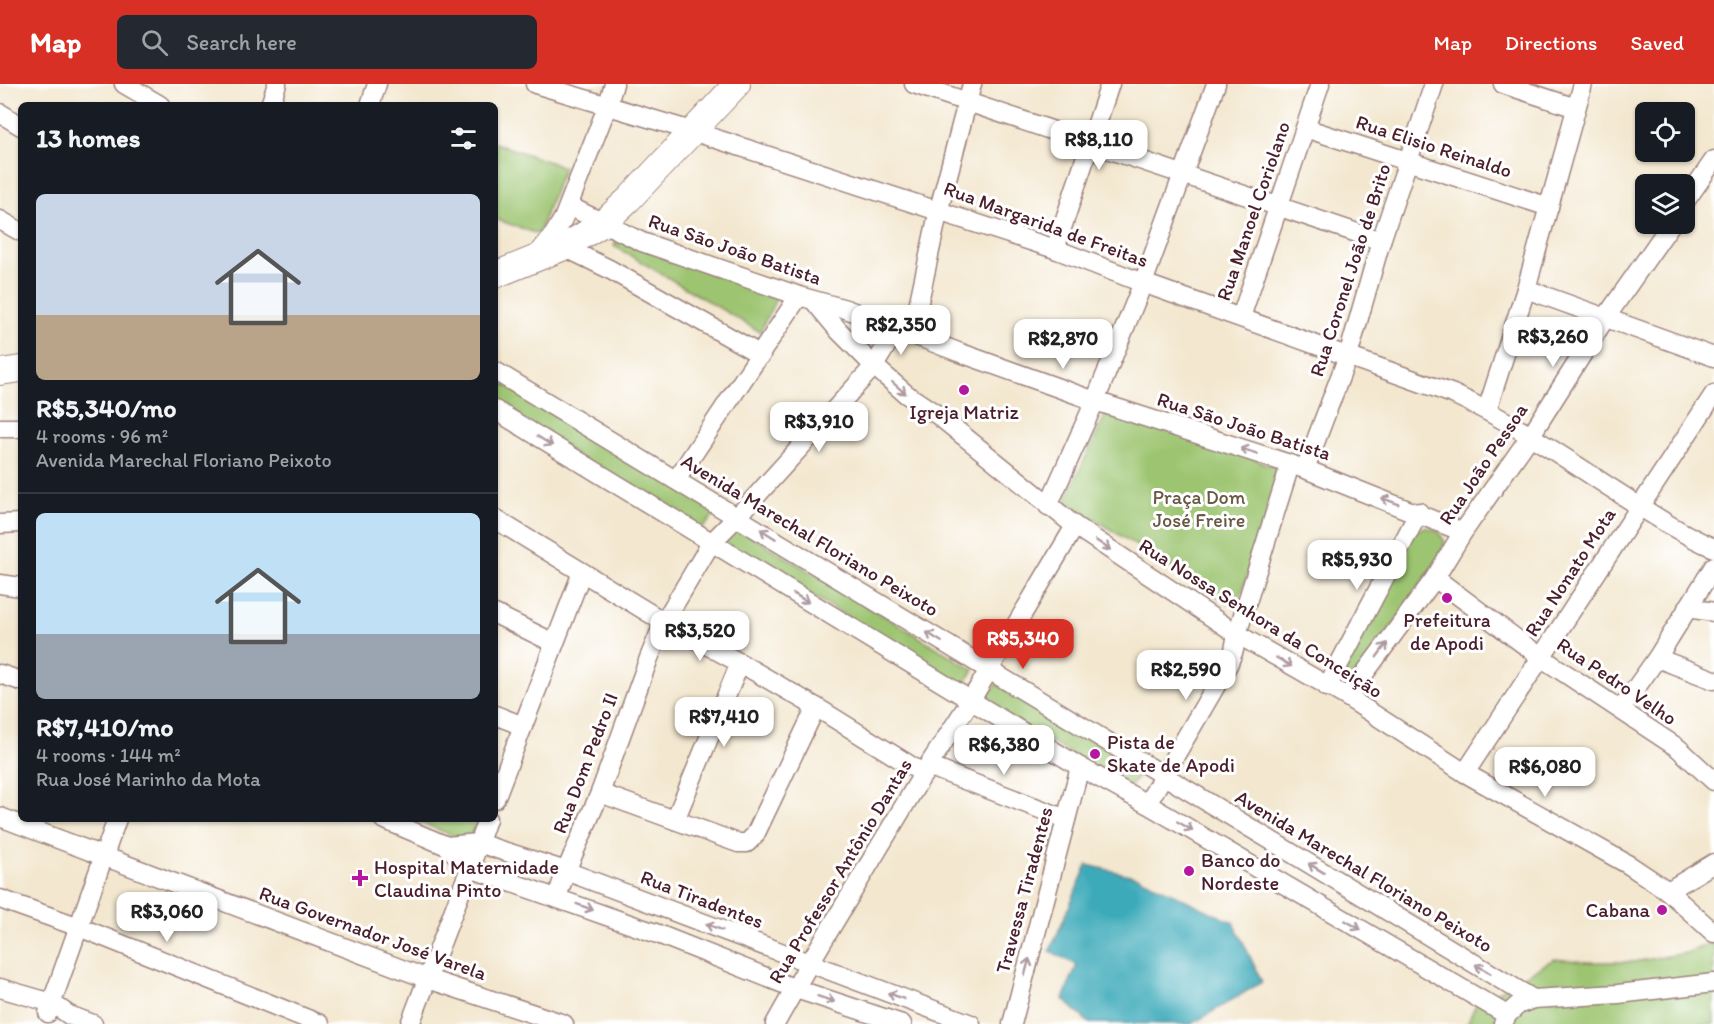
<!DOCTYPE html>
<html lang="en">
<head>
<meta charset="utf-8">
<style>
  body { margin:0; font-family:Itim,sans-serif; background:#242831; color:#f1f3f6; height:100vh; display:flex; flex-direction:column; font-size:22px; white-space:nowrap }
  * { box-sizing:border-box; margin:0 }
  p { font-size:20px; color:#9ea1a6 }
  .icon { flex:none; width:33px; height:33px; fill:none; stroke:currentColor; stroke-width:2; stroke-linecap:round; stroke-linejoin:round }
  .map { position:relative; flex:1; overflow:hidden }
  .panel { position:absolute; left:18px; top:18px; width:480px; height:720px; display:flex; flex-direction:column; background:#171b24; border-radius:9px; box-shadow:0 2px 4px #0004 }
  .panel>* { flex:none }
  .fabs { position:absolute; left:1635px; top:18px; display:grid; gap:12px }
  .fabs a { display:grid; place-items:center; width:60px; height:60px; border-radius:9px; background:#171b24; box-shadow:0 2px 4px #0004; font-size:30px }
  .price { position:absolute; translate:-50% -51px; padding:0 14px; border-radius:12px; background:#fff; color:#222; font-size:20px; line-height:39px; filter:drop-shadow(0 2px 3px #0008) }
  .price::after { content:''; position:absolute; left:50%; top:36px; width:18px; height:14px; margin-left:-9px; background:inherit; clip-path:polygon(0 0,100% 0,50% 100%) }
  .price.selected { background:#d93025; color:#fff }
  ul { padding:0; list-style:none }
  li { display:grid; align-content:center; gap:12px; height:318px; padding:0 18px }
  li+li { border-top:2px solid #363941 }
  li span { display:grid; place-items:center; height:186px; border-radius:9px; color:#555 }
  li>.icon { margin-inline-start:auto }
  span .icon { width:108px; height:108px; fill:#fffc; stroke-width:1 }
  li b { font-size:26px }
  h2 { display:flex; justify-content:space-between; align-items:center; height:72px; padding:0 18px; font-size:26px }
  header { display:flex; align-items:center; gap:36px; box-sizing:border-box; height:84px; padding:0 30px; background:#d93025; color:#fff }
  header strong { font-size:28px }
  nav { display:flex; gap:33px; margin-inline-start:auto; font-size:21px }
  .search { width:420px; height:54px; background:#242831; display:flex; align-items:center; gap:15px; box-sizing:border-box; padding:0 21px; border-radius:9px; color:#9ea1a6; font-size:22px }
  .map>svg:first-child { display:block }
  .green { fill:#9dc571; stroke:#74724e; stroke-width:1.5 }
  .water { fill:#3caaba; stroke:#436472; stroke-width:1.5 }
  .lines { fill:none; stroke-linecap:round; stroke-linejoin:round }
  .minor-casing { stroke:#9e837d; stroke-width:21 }
  .highway-casing { stroke:#9e837d; stroke-width:28 }
  .minor { stroke:#fff; stroke-width:18 }
  .highway { stroke:#fff; stroke-width:26 }
  .oneway { stroke:#ae9aa0 }
  .poi-dot { fill:#b5179e; stroke:#fff; stroke-width:2 }
  .labels { text-anchor:middle; dominant-baseline:central; stroke-width:6; stroke-linejoin:round; paint-order:stroke }
  .street-label { font-size:20px; fill:#4a1f2b; stroke:#fff }
  .poi-label { font-size:20px; fill:#4a1f2b; stroke:#fff; text-anchor:start }
  .park-label { font-size:20px; fill:#675944; stroke:#fff }
</style>
</head>
<body>
<header>
<strong>Map</strong>
<div class="search"><svg class="icon" aria-label="search" viewBox="0 0 24 24"><circle cx="10" cy="10" r="6"/><path d="M15 15l6 6"/></svg>Search here</div>
<nav><a>Map</a><a>Directions</a><a>Saved</a></nav>
</header>
<div class="map">
<svg width="1714" height="940" viewBox="0 0 1714 940">
  <rect width="100%" height="100%" fill="#fff"/>
  <filter id="ink" filterUnits="userSpaceOnUse"><feTurbulence type="fractalNoise" baseFrequency=".0167" numOctaves="2"/><feDisplacementMap in="SourceGraphic" scale="12" xChannelSelector="R" yChannelSelector="G"/><feConvolveMatrix kernelMatrix="1 2 1 2 8 2 1 2 1" color-interpolation-filters="sRGB"/></filter>
  <filter id="wash" filterUnits="userSpaceOnUse"><feTurbulence type="fractalNoise" baseFrequency=".008" numOctaves="4" result="noise"/><feDisplacementMap in="SourceGraphic" scale="24" xChannelSelector="R" yChannelSelector="G"/><feGaussianBlur stdDeviation="1.35" result="paint"/><feColorMatrix in="noise" values="0 0 0 0 0 0 0 0 0 0 0 0 0 0 0 0 0 1.4 0 .05"/><feComposite in="paint" operator="in"/></filter>
  <g filter="url(#wash)">
    <rect width="100%" height="100%" fill="#f3e7cf"/>
    <g class="green">
      <polygon points="495,59 564,83 538,150 495,135"/>
      <polygon points="618,152 776,215 760,248 614,162"/>
      <polygon points="495,295 718,427 700,447 495,321"/>
      <polygon points="1109,324 1284,386 1236,524 1065,417"/>
      <polygon points="734,442 974,586 963,602 721,457"/>
      <polygon points="1425,443 1438,447 1445,458 1439,474 1355,596 1346,595 1341,589 1414,448"/>
      <polygon points="996,600 1143,684 1130,704 983,619"/>
      <polygon points="412,735 477,735 469,758"/>
      <polygon points="1714,858 1714,940 1467,940 1476,920 1554,875 1588,878 1633,878 1686,869"/>
    </g>
    <polygon class="water" points="1087,781 1138,793 1234,839 1262,898 1192,940 1089,939 1063,915 1077,881 1050,867"/>
  </g>
  <g filter="url(#ink)">
    <g class="lines">
      <g class="minor-casing">
        <g id="minor">
          <polyline points="124,0 160,21"/>
          <path d="M 535,0 L 695,48 L 1055,165 L 1143,199 L 1453,310 C 1509,336 1559,370 1611,404 C 1644,425 1677,448 1714,464"/>
          <polyline points="914,0 1381,157"/>
          <polyline points="1503,0 1576,24"/>
          <polyline points="270,21 277,0"/>
          <polyline points="370,21 377,0"/>
          <polyline points="0,29 21,42"/>
          <polyline points="1305,44 1549,123"/>
          <polyline points="1684,119 1714,76"/>
          <polyline points="569,122 642,158 799,212 846,225 958,268 1095,317 1305,385 1463,448"/>
          <polyline points="0,136 21,148"/>
          <polyline points="564,163 609,185 761,271"/>
          <polyline points="1055,165 1110,0"/>
          <polyline points="536,172 554,150 563,135 607,23 614,0"/>
          <polyline points="1526,205 1714,273"/>
          <polyline points="814,217 839,247 874,282 906,310 939,332 1075,442 1237,550 1347,613 1465,689 1629,781 1668,807 1714,849"/>
          <polyline points="1241,233 1320,0"/>
          <polyline points="912,250 939,125 972,0"/>
          <path d="M 495,287 C 842,495 1186,707 1533,915"/>
          <polyline points="495,326 1080,683 1147,720 1507,931"/>
          <polyline points="1487,326 1526,205 1583,0"/>
          <polyline points="0,344 21,344"/>
          <polyline points="1305,385 1348,272 1381,157 1434,0"/>
          <polyline points="676,396 799,212"/>
          <polyline points="1048,422 1095,317 1143,199 1216,0"/>
          <polyline points="495,435 664,538 740,579 816,623 924,690"/>
          <polyline points="0,440 21,439"/>
          <polyline points="1435,494 1542,574 1678,664 1714,697"/>
          <polyline points="0,500 21,503"/>
          <polyline points="1687,524 1714,528"/>
          <polyline points="495,530 554,559"/>
          <polyline points="1657,574 1714,596"/>
          <polyline points="0,590 21,597"/>
          <polyline points="1327,603 1419,428"/>
          <polyline points="1347,613 1435,494 1463,448 1531,351 1606,233 1671,140"/>
          <polyline points="1621,625 1657,574 1714,482"/>
          <polyline points="495,631 523,642"/>
          <polyline points="928,682 1066,735"/>
          <polyline points="1465,689 1714,310"/>
          <polyline points="600,709 738,759 747,759 755,751 816,623"/>
          <polyline points="495,715 582,488"/>
          <polyline points="1147,720 1228,581 1234,566 1237,550 1290,381"/>
          <polyline points="0,733 428,895 564,940"/>
          <polyline points="383,735 447,762 470,784 658,850 796,905 902,940"/>
          <polyline points="675,736 740,579"/>
          <polyline points="447,762 478,759 566,787 971,940"/>
          <polyline points="1668,807 1714,779"/>
          <polyline points="557,813 566,787 600,709 649,574 664,538 711,459 738,432 874,282 897,244"/>
          <polyline points="0,815 79,843 320,940"/>
          <polyline points="0,904 52,919 69,931 93,940"/>
          <polyline points="48,929 117,735"/>
          <polyline points="410,940 470,784 487,735"/>
          <polyline points="775,940 809,880 928,682 971,616 1075,442"/>
          <polyline points="1012,940 1080,683"/>
          <polyline points="1503,940 1507,931 1518,921 1533,915 1618,910 1714,899"/>
        </g>
      </g>
      <g class="highway-casing">
        <g id="highway">
          <polyline points="495,191 564,163 602,140 629,115 737,0"/>
          <polyline points="0,288 21,285"/>
        </g>
      </g>
      <use href="#minor" class="minor"/>
      <use href="#highway" class="highway"/>
    </g>
    <defs><path id="oneway-shaft" d="M-6 0H5M1.5-3L5.5 0L1.5 3" fill="none" stroke-width="1.6" stroke-linecap="round" stroke-linejoin="round" transform="scale(1.5)"/></defs>
    <g class="oneway">
      <use href="#oneway-shaft" transform="translate(899 304) rotate(41)"/>
      <use href="#oneway-shaft" transform="translate(545 357) rotate(32)"/>
      <use href="#oneway-shaft" transform="translate(1249 367) rotate(-162)"/>
      <use href="#oneway-shaft" transform="translate(1390 417) rotate(-159)"/>
      <use href="#oneway-shaft" transform="translate(768 450) rotate(-148)"/>
      <use href="#oneway-shaft" transform="translate(1103 461) rotate(34)"/>
      <use href="#oneway-shaft" transform="translate(801 514) rotate(31)"/>
      <use href="#oneway-shaft" transform="translate(934 553) rotate(-148)"/>
      <use href="#oneway-shaft" transform="translate(1382 566) rotate(-54)"/>
      <use href="#oneway-shaft" transform="translate(1284 578) rotate(30)"/>
      <use href="#oneway-shaft" transform="translate(1185 742) rotate(30)"/>
      <use href="#oneway-shaft" transform="translate(1316 784) rotate(-149)"/>
      <use href="#oneway-shaft" transform="translate(585 823) rotate(20)"/>
      <use href="#oneway-shaft" transform="translate(1353 841) rotate(30)"/>
      <use href="#oneway-shaft" transform="translate(714 843) rotate(-159)"/>
      <use href="#oneway-shaft" transform="translate(1027 883) rotate(-75)"/>
      <use href="#oneway-shaft" transform="translate(1483 885) rotate(-149)"/>
      <use href="#oneway-shaft" transform="translate(896 912) rotate(-160)"/>
      <use href="#oneway-shaft" transform="translate(826 915) rotate(18)"/>
    </g>
  </g>
  <g class="poi-dot">
    <circle cx="964" cy="306" r="6"/>
    <circle cx="1447" cy="514" r="6"/>
    <circle cx="1095" cy="670" r="6"/>
    <circle cx="1189" cy="787" r="6"/>
    <path d="M357 785h6v6h6v6h-6v6h-6v-6h-6v-6h6z"/>
    <circle cx="1662" cy="826" r="6"/>
  </g>
  <g class="labels">
    <g class="street-label">
      <text transform="translate(1434 62) rotate(18)">Rua Elisio Reinaldo</text>
      <text transform="translate(1253 127) rotate(-71)">Rua Manoel Coriolano</text>
      <text transform="translate(1046 140) rotate(20)">Rua Margarida de Freitas</text>
      <text transform="translate(735 165) rotate(19)">Rua São João Batista</text>
      <text transform="translate(1350 186) rotate(-72)">Rua Coronel João de Brito</text>
      <text transform="translate(1244 342) rotate(18)">Rua São João Batista</text>
      <text transform="translate(1483 380) rotate(-56)">Rua João Pessoa</text>
      <text transform="translate(810 451) rotate(31)">Avenida Marechal Floriano Peixoto</text>
      <text transform="translate(1570 488) rotate(-57)">Rua Nonato Mota</text>
      <text transform="translate(1261 534) rotate(32)">Rua Nossa Senhora da Conceição</text>
      <text transform="translate(1617 597) rotate(34)">Rua Pedro Velho</text>
      <text transform="translate(585 679) rotate(-69)">Rua Dom Pedro II</text>
      <text transform="translate(840 787) rotate(-59)">Rua Professor Antônio Dantas</text>
      <text transform="translate(1364 787) rotate(31)">Avenida Marechal Floriano Peixoto</text>
      <text transform="translate(1024 806) rotate(-75)">Travessa Tiradentes</text>
      <text transform="translate(702 815) rotate(21)">Rua Tiradentes</text>
      <text transform="translate(373 849) rotate(20)">Rua Governador José Varela</text>
    </g>
    <g class="poi-label">
      <text x="964" y="328" text-anchor="middle">Igreja Matriz</text>
      <text x="1447" y="536" text-anchor="middle">Prefeitura<tspan x="1447" dy="23">de Apodi</tspan></text>
      <text x="1107" y="658">Pista de<tspan x="1107" dy="23">Skate de Apodi</tspan></text>
      <text x="1201" y="776">Banco do<tspan x="1201" dy="23">Nordeste</tspan></text>
      <text x="374" y="783">Hospital Maternidade<tspan x="374" dy="23">Claudina Pinto</tspan></text>
      <text x="1650" y="826" text-anchor="end">Cabana</text>
    </g>
    <g class="park-label">
      <text x="1199" y="413">Praça Dom<tspan x="1199" dy="23">José Freire</tspan></text>
    </g>
  </g>
</svg>
<div class="fabs">
<a><svg class="icon" aria-label="locate" viewBox="0 0 24 24"><circle cx="12" cy="12" r="6"/><path d="M12 2v4M12 18v4M2 12h4M18 12h4"/></svg></a>
<a><svg class="icon" aria-label="layers" viewBox="0 0 24 24"><path d="M12 4l9 5-9 5-9-5zM3 14l9 5 9-5"/></svg></a>
</div>
<b class="price" style="left:1099px;top:87px">R$8,110</b>
<b class="price" style="left:901px;top:272px">R$2,350</b>
<b class="price" style="left:1553px;top:284px">R$3,260</b>
<b class="price" style="left:1063px;top:286px">R$2,870</b>
<b class="price" style="left:819px;top:369px">R$3,910</b>
<b class="price" style="left:1357px;top:507px">R$5,930</b>
<b class="price" style="left:700px;top:578px">R$3,520</b>
<b class="price selected" style="left:1023px;top:586px">R$5,340</b>
<b class="price" style="left:1186px;top:617px">R$2,590</b>
<b class="price" style="left:724px;top:664px">R$7,410</b>
<b class="price" style="left:1004px;top:692px">R$6,380</b>
<b class="price" style="left:1545px;top:714px">R$6,080</b>
<b class="price" style="left:167px;top:859px">R$3,060</b>
<section class="panel">
<h2>13 homes<svg class="icon" aria-label="filters" viewBox="0 0 24 24"><path d="M4 7h16M4 17h16"/><circle cx="9" cy="7" r="2"/><circle cx="15" cy="17" r="2"/></svg></h2>
<ul>
<li><span style="background:linear-gradient(#c9d6e8 65%,#b9a48a 0)"><svg class="icon" aria-label="home" viewBox="0 0 24 24"><path d="M3 11l9-7 9 7M6 9v11h12V9"/></svg></span><div><b>R$5,340/mo</b><p>4 rooms · 96 m²</p><p>Avenida Marechal Floriano Peixoto</p></div></li>
<li><span style="background:linear-gradient(#bfe0f5 65%,#9aa5b1 0)"><svg class="icon" aria-label="home" viewBox="0 0 24 24"><path d="M3 11l9-7 9 7M6 9v11h12V9"/></svg></span><div><b>R$7,410/mo</b><p>4 rooms · 144 m²</p><p>Rua José Marinho da Mota</p></div></li>
</ul>
</section>
</div>
</body>
</html>
